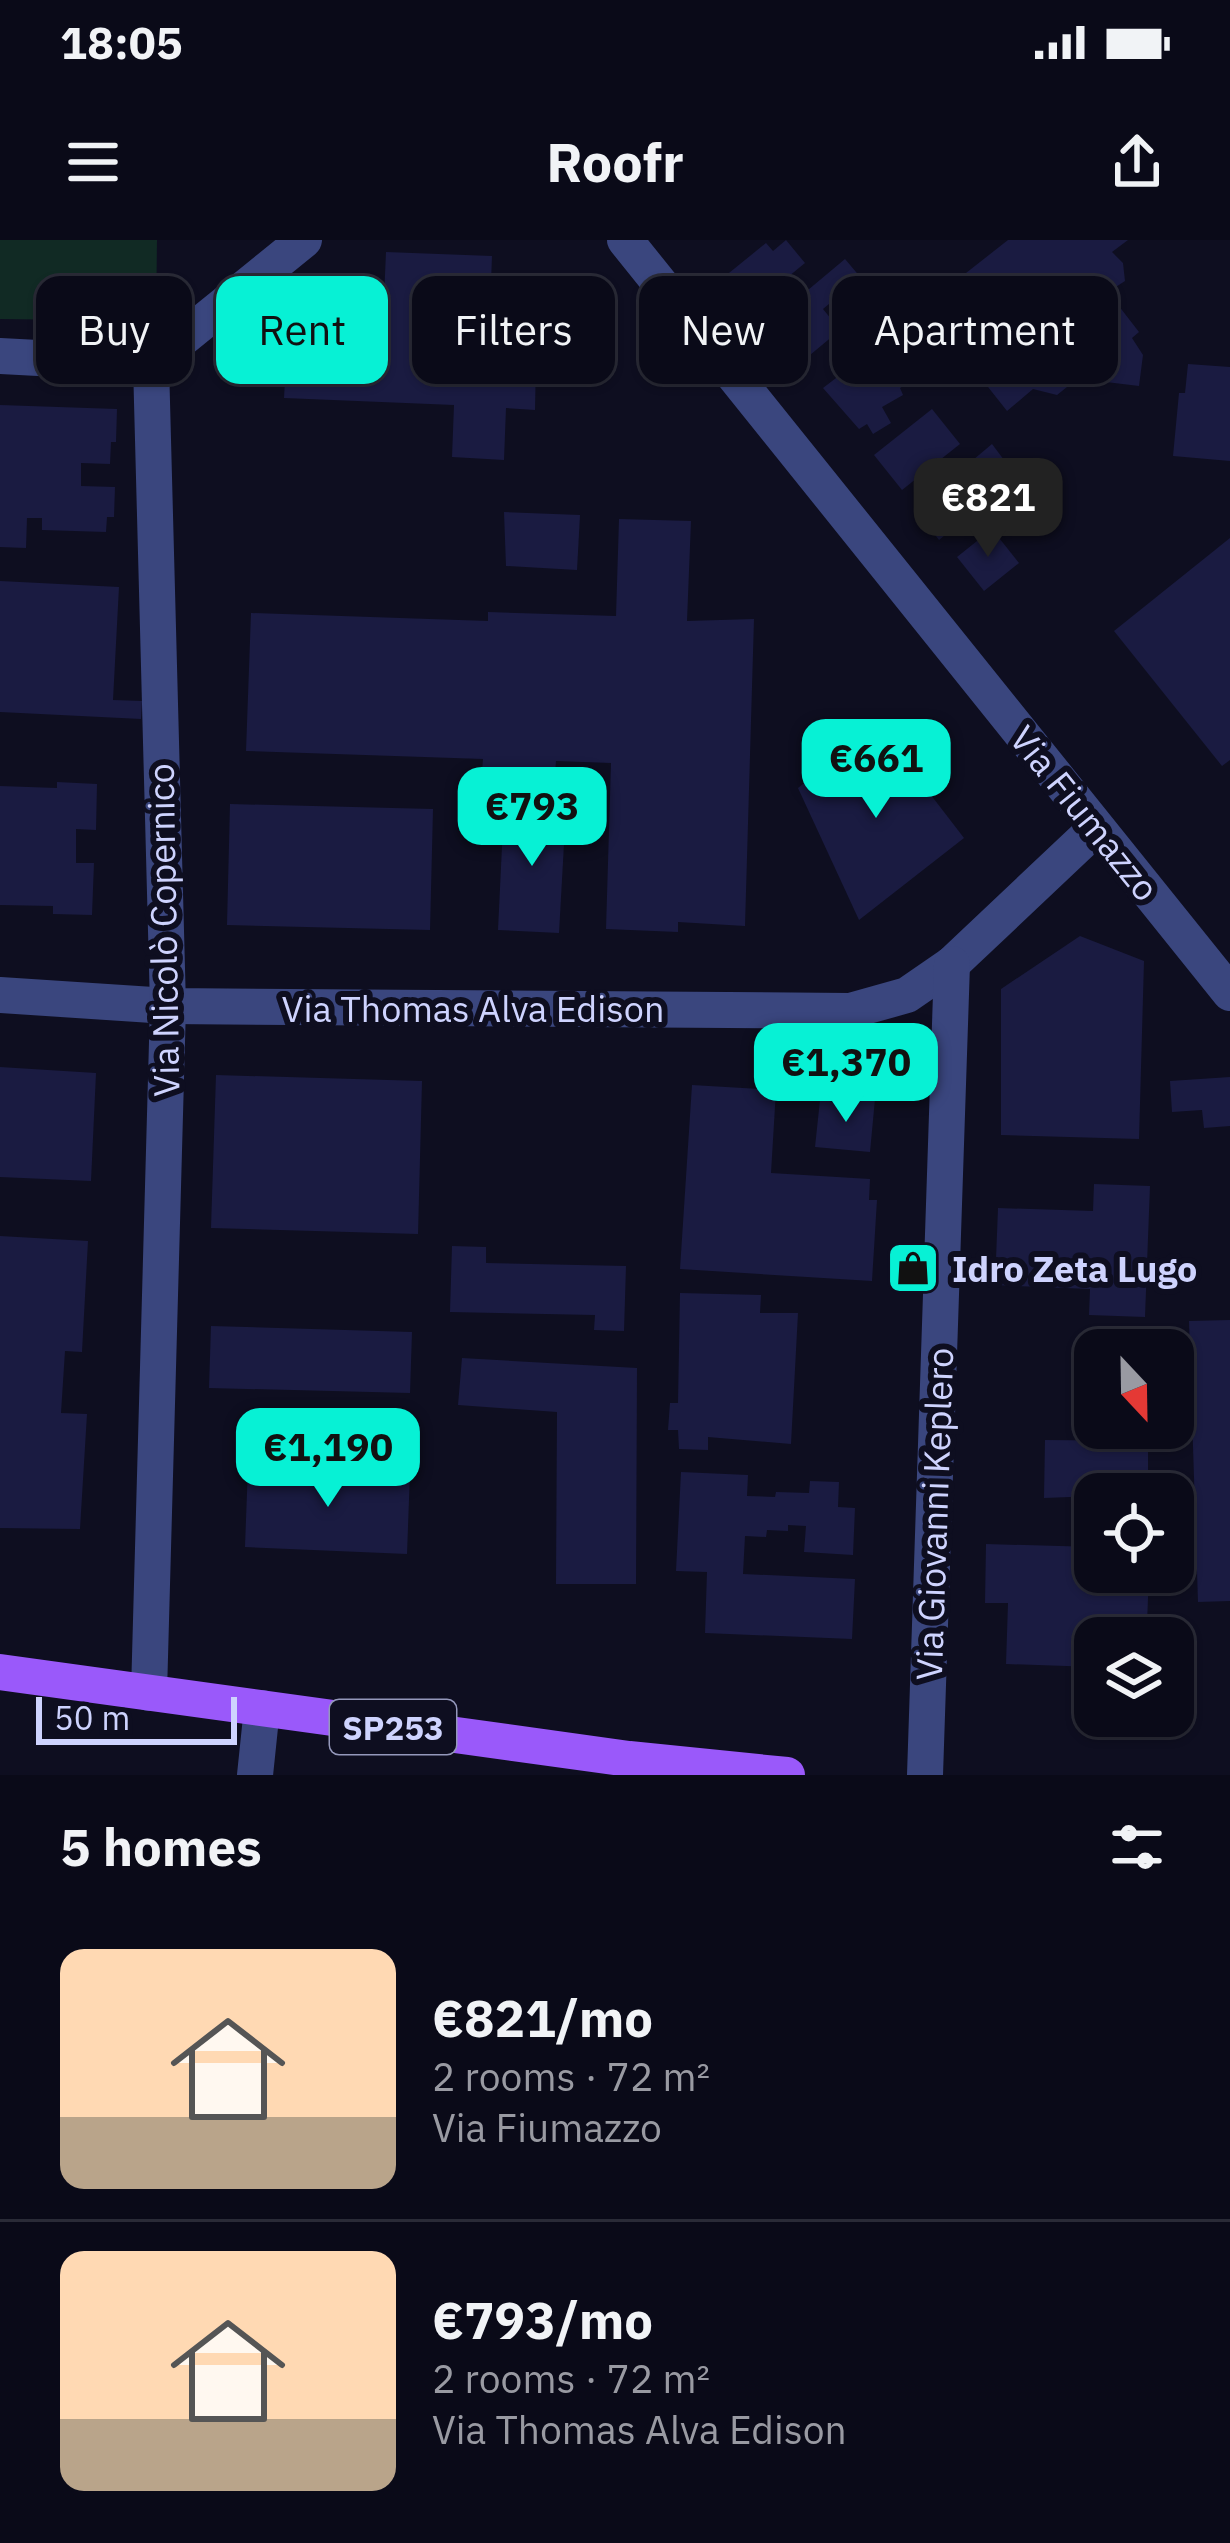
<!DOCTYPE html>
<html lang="en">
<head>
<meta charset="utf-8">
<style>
  body { margin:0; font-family:"IBM Plex Sans",sans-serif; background:#131321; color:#f1f3f6; height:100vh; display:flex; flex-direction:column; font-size:45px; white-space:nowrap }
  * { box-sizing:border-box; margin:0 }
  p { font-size:39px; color:#999aa2 }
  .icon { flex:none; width:66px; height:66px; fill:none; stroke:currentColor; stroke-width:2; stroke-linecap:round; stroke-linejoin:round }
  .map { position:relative; height:1535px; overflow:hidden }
  .panel { display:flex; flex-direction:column; background:#0a0a18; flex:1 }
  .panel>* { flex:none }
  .banner { position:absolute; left:36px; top:36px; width:1158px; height:108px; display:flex; gap:24px }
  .needle { width:78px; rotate:158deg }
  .fabs { position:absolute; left:1074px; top:1089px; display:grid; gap:24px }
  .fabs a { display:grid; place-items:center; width:120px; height:120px; border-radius:24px; background:#0a0a18; box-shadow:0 3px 9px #0004,0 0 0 3px #2a2b37; font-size:60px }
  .scale { position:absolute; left:36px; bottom:30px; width:201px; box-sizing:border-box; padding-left:12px; border:6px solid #ced3fe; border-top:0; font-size:33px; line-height:42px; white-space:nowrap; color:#ced3fe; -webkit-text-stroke:9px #0e0e20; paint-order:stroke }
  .price { position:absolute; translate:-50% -102px; padding:0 27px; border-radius:24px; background:#07f1d5; color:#111; font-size:39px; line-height:78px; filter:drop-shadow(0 3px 6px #0008) }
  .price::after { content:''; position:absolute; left:50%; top:72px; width:36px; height:27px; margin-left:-18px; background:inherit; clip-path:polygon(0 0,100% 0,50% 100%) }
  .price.on { background:#222; color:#fff }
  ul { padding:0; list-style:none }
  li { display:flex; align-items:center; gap:36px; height:300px; padding:0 60px }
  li+li { border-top:3px solid #2a2b37 }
  li span { display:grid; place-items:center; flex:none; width:336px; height:240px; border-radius:24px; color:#555 }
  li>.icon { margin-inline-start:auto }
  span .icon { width:144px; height:144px; fill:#fffc; stroke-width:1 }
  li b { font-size:51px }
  h2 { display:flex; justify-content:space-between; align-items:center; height:144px; padding:0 60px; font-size:51px }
  .pill { padding:0 42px; border-radius:24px; background:#0a0a18; box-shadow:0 3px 9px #0004,0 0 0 3px #2a2b37; font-size:42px; line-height:108px }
  .pill.on { background:#07f1d5; color:#111 }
  .status { display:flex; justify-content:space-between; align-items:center; height:84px; padding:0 60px; background:#0a0a18; direction:ltr }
  .status svg { height:33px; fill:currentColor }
  header { display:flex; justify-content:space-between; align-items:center; height:156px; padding:0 60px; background:#0a0a18; font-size:54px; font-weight:800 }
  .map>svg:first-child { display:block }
  .park { fill:#112a24 }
  .building { fill:#1a1b41 }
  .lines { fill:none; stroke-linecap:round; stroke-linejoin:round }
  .minor { stroke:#3a467e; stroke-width:36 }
  .major { stroke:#9a59fa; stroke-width:36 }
  .labels { text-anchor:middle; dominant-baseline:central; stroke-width:12; stroke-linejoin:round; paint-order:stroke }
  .shield { fill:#0e0e20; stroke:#9498bb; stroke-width:3 }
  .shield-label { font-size:33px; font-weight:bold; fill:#ced3fe }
  .street-label { font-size:36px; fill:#ced3fe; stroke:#0e0e20 }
  .poi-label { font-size:36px; font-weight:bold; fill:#ced3fe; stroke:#0e0e20; text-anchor:start }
</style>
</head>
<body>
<div class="status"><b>18:05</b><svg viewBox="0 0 49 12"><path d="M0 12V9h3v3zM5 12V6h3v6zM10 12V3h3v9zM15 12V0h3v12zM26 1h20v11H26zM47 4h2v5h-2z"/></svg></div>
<header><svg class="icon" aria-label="menu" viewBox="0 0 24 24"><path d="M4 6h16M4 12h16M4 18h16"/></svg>Roofr<svg class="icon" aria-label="share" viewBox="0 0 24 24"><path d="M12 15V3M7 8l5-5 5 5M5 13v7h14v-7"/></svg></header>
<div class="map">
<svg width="1230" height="1535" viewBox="0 0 1230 1535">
  <rect width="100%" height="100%" fill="#0e0e20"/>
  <polygon class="park" points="0,0 157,0 156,81 0,79"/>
  <g class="building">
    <polygon points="786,0 805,23 750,68 724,37 766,3 773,11"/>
    <polygon points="1008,0 1128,0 1112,12 1123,23 1125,41 1108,52 1139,92 1132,98 1143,115 1139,146 1106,142 1095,129 1082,139 1069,122 1061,129 1072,143 1057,155 1033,149 1007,171 924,66"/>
    <polygon points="386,12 492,16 490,69 512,70 510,118 536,120 535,170 506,168 504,220 452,217 454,165 284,158 287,104 334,106 336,56 384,58"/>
    <polygon points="845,19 878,58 853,79 836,58 823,69 840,90 804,120 771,81"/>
    <polygon points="910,83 933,124 920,132 914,123 904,129 911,141 900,148 903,155 882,167 891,183 873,194 867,184 859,189 823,148 870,112 888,133 897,128 881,100"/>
    <polygon points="1188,124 1230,127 1230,221 1173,216 1179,153 1185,153"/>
    <polygon points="0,165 117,169 116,202 111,202 110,224 81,223 81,246 115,247 114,277 107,277 106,292 42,290 42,278 27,278 26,308 0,307"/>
    <polygon points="932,169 960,204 902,250 874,215"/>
    <polygon points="992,204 1016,236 939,300 917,271 979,228 973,220"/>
    <polygon points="504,272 580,275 577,330 506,326"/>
    <polygon points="619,279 691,281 687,381 754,379 745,686 678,682 678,692 606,689 611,523 556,521 555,534 482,531 483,519 246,511 251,373 488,381 488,372 616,376"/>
    <polygon points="992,289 1019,323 984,351 957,317"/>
    <polygon points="1230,298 1230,520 1222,526 1114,391"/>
    <polygon points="0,341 119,347 113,460 142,461 141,479 0,472"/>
    <polygon points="877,485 964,598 859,680 798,548"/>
    <polygon points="57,542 97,544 96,590 76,589 76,623 94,623 92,675 53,674 53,666 0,665 0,546 57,548"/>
    <polygon points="230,564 433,569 430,690 227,685"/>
    <polygon points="504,565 566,568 559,693 498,690"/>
    <polygon points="1080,696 1144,721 1139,899 1001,895 1001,749"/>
    <polygon points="0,827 96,833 91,941 0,937"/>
    <polygon points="216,835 422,841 418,994 211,988"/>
    <polygon points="1230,837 1230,886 1204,888 1202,870 1172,872 1170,841"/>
    <polygon points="692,845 776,850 771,933 870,939 869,960 877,960 872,1041 680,1029"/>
    <polygon points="850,856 875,859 870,912 815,907 820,860 849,863"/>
    <polygon points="1094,944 1150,946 1145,1077 1089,1075 1090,1049 995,1045 998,968 1093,971"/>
    <polygon points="0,996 88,1001 82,1112 65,1111 61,1173 87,1174 80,1289 0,1288"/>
    <polygon points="452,1006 486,1007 486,1023 626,1026 624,1091 594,1090 595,1075 450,1072"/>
    <polygon points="680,1053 761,1055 760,1073 798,1073 791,1204 708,1197 708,1210 679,1209 678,1190 668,1190 670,1163 678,1163"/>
    <polygon points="1230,1080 1230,1361 1198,1362 1189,1081"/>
    <polygon points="211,1086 412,1092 410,1153 209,1148"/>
    <polygon points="462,1118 637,1128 636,1344 556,1344 557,1172 458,1165"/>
    <polygon points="1045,1200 1148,1201 1148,1254 1044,1258"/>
    <polygon points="248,1226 410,1232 407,1314 245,1307"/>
    <polygon points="681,1232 748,1235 747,1256 775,1257 776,1252 809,1253 810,1241 839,1242 838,1267 855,1268 853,1315 804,1312 806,1286 788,1285 788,1291 767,1290 766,1297 745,1296 743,1334 855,1339 852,1399 705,1393 707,1332 676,1331"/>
    <polygon points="986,1304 1095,1307 1095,1332 1149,1332 1147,1384 1169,1385 1169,1398 1095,1398 1095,1427 1006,1424 1008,1363 985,1363"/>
  </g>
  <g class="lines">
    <g class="minor">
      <polyline points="625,0 1230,753"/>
      <polyline points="0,116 151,124"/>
      <polyline points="0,755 168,766 850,771 907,755 952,724 1096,588"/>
      <polyline points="149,1453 168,766 151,124 304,0"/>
      <polyline points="255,1535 262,1468"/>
      <polyline points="925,1535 952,724"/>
    </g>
    <polyline class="major" points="0,1432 629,1519 787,1535"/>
  </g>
  <defs>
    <g id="shop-square" transform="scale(2.7)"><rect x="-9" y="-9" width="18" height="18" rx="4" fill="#07f1d5" stroke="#0e0e20"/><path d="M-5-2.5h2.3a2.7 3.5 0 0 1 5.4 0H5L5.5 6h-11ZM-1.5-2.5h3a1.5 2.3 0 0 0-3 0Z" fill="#111"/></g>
  </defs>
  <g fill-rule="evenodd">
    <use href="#shop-square" x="913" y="1028"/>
  </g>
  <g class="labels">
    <rect class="shield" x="330" y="1460" width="126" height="54" rx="9"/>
    <g class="shield-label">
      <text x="393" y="1487">SP253</text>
    </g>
    <g class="street-label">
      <text transform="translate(1085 573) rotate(51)">Via Fiumazzo</text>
      <text transform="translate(163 690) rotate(-91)">Via Nicolò Copernico</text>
      <text x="473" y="768">Via Thomas Alva Edison</text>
      <text transform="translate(934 1274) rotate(-88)">Via Giovanni Keplero</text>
    </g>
    <g class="poi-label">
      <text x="952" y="1028">Idro Zeta Lugo</text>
    </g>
  </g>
</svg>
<div class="fabs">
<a><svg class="needle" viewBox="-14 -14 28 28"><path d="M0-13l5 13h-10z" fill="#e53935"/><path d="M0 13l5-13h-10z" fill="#999aa2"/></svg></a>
<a><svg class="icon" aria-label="locate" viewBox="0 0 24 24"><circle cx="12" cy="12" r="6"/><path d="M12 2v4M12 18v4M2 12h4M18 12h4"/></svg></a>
<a><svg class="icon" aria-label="layers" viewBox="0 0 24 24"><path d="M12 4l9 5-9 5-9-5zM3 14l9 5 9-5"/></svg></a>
</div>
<div class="scale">50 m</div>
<b class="price on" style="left:988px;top:320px">€821</b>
<b class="price" style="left:876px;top:581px">€661</b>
<b class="price" style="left:532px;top:629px">€793</b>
<b class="price" style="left:846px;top:885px">€1,370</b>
<b class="price" style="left:328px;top:1270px">€1,190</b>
<div class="banner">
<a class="pill">Buy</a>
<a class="pill on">Rent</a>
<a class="pill">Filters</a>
<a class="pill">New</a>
<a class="pill">Apartment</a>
</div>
</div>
<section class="panel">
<h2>5 homes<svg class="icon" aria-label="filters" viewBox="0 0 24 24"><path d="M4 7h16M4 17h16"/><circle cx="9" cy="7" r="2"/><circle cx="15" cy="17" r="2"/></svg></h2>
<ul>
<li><span style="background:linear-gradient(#ffd9b3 70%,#b9a48a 0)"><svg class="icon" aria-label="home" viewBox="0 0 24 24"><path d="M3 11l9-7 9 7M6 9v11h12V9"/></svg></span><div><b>€821/mo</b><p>2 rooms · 72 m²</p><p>Via Fiumazzo</p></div></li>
<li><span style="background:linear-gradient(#ffd9b3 70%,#b9a48a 0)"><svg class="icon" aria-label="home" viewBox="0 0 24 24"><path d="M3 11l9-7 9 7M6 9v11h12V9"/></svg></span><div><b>€793/mo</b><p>2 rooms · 72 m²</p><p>Via Thomas Alva Edison</p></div></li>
</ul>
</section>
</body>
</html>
